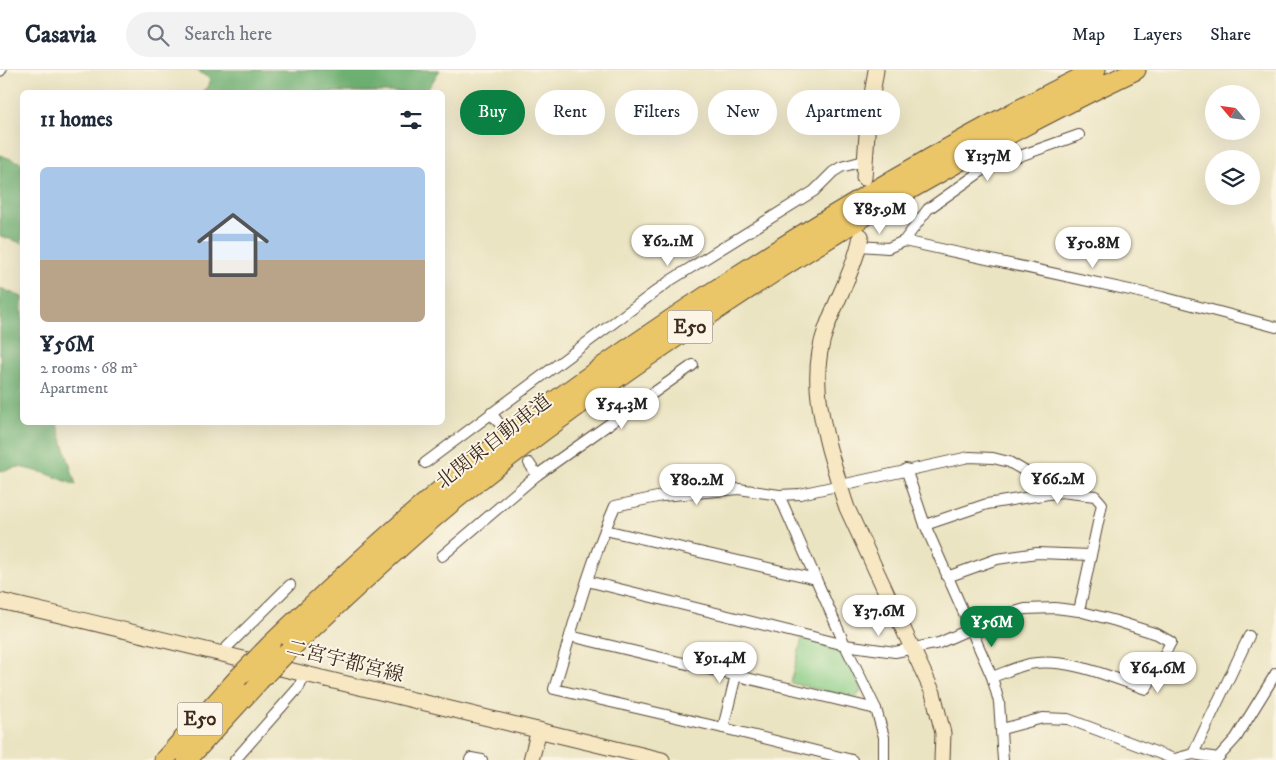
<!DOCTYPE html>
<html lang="en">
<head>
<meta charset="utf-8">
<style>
  body { margin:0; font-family:"IM FELL DW Pica","Noto Serif JP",serif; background:#f2f2f3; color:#1f2937; height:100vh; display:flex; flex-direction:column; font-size:19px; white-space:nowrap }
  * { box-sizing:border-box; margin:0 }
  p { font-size:16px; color:#747a83 }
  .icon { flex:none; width:28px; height:28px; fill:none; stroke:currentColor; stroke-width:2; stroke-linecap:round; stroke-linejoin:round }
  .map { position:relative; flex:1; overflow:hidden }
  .side { position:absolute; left:20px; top:20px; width:425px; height:335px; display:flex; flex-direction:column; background:#fff; border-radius:8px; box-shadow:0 5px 20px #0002 }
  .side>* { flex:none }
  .banner { position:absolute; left:460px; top:20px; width:475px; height:45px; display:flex; gap:10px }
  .needle { width:32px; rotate:299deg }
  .tools { position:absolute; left:1205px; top:15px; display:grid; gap:10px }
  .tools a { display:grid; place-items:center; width:55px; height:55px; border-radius:50%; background:#fff; box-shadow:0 5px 20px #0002; font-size:25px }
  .price { position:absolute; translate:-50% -42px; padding:0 11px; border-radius:18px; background:#fff; color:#222; font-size:16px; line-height:32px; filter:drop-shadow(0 1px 2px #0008) }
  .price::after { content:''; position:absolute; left:50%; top:30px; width:15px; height:11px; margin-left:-8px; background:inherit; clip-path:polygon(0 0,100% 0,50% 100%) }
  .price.on { background:#0b8043; color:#fff }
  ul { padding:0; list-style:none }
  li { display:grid; align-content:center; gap:10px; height:265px; padding:0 20px }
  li+li { border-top:1px solid #e0e1e3 }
  li span { display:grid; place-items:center; height:155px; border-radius:8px; color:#555 }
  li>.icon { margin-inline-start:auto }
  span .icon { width:90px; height:90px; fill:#fffc; stroke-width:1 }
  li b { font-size:21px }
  h2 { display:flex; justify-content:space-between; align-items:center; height:60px; padding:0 20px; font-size:21px }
  .chip { padding:0 18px; border-radius:22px; background:#fff; box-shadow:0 5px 20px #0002; font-size:18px; line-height:45px }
  .chip.on { background:#0b8043; color:#fff }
  header { display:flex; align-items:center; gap:30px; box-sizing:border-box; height:70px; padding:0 25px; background:#fff; border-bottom:1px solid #e0e1e3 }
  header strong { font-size:24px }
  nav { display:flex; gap:28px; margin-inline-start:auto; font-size:18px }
  .search { width:350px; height:45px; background:#f2f2f3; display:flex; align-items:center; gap:12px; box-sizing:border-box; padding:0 18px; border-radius:28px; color:#747a83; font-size:19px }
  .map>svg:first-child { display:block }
  .green { fill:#88cc85; stroke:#627b52 }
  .forest { fill:#6eb072; stroke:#546d48 }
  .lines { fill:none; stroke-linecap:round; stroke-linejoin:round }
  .street-casing { stroke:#554637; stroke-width:12 }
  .secondary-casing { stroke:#554637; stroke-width:17 }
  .highway-casing { stroke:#554637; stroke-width:21 }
  .street { stroke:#fff; stroke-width:10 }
  .secondary { stroke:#f7e8c3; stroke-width:15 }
  .highway { stroke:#ebc669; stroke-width:19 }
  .highway-bridge-casing { stroke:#554637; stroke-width:21; stroke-linecap:butt }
  .highway-bridge { stroke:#ebc669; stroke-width:19 }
  .labels { text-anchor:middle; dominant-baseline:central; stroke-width:4; stroke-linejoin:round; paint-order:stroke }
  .shield { fill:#fcf5e5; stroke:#75675a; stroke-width:1 }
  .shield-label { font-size:19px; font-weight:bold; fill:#3b2a1e }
  .street-label { font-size:20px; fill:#3b2a1e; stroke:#fcf5e5 }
</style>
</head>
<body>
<header>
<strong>Casavia</strong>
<div class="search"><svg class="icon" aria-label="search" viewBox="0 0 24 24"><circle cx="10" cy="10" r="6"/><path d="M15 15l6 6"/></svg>Search here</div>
<nav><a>Map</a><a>Layers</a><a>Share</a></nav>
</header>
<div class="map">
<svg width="1276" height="690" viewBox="0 0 1276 690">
  <rect width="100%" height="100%" fill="#fcf5e5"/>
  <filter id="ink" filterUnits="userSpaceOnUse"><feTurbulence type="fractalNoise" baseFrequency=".02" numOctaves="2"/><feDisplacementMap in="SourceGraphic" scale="10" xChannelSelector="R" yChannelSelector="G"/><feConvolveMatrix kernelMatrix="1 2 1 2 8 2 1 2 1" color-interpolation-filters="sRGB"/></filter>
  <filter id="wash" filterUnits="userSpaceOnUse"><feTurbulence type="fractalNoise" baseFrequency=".0096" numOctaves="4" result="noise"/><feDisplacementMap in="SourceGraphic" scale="20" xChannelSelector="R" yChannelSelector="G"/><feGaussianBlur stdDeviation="1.12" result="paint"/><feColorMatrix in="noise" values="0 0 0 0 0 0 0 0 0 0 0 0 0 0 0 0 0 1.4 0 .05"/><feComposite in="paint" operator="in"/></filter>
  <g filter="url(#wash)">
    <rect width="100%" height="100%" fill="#ebe4c2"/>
    <polygon class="green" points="802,568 837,576 844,581 861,620 856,628 791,613"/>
    <g class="forest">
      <polygon points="196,0 440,0 426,22 201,22 209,16 210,9"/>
      <polygon points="0,85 22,93 22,173 0,166"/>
      <polygon points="0,218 22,227 22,352 57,353 76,415 45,403 19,397 0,401"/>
    </g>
  </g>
  <g filter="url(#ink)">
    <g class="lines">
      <g class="street-casing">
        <g id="street">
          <polyline points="0,1 1,0"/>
          <polyline points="904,171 1162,227 1276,257"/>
          <polyline points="859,176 888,178 904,171 928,139 986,98 1079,65"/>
          <polyline points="491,343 498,352"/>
          <polyline points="425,393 671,210 814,121 833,102 841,97 864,91"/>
          <polyline points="529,393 537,405"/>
          <polyline points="906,399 925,455 992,607 999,632 1003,690"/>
          <polyline points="779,425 845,575 876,639 884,667 884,690"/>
          <polyline points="925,455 987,434 1061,422 1095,426 1102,434 1079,541"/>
          <polyline points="605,460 816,509"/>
          <polyline points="442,486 537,405 693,295"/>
          <polyline points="947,507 997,489 1037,483 1091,485"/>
          <path d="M 587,511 L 845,575 L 895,582 L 939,573 L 997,547 L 1025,539 L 1055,538 L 1079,541 L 1116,551 L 1157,564 L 1171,572 L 1146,619 C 1110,607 1068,587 1029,594 C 1016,597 1004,603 992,607"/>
          <polyline points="570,566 876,639"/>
          <polyline points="220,584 290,515"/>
          <polyline points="723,658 736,605"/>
          <polyline points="1002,659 1043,648 1068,649 1174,689"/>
          <polyline points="1193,684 1249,566"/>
          <polyline points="235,690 299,617 305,602"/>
          <polyline points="470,690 471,688 482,690"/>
          <path d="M 852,690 L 723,658 L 554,619 C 573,558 589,495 615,436 L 662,426 L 739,419 L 779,425 L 800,424 L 969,387 L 993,388 L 1009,392 L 1061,422"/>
          <polyline points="1171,690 1193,684 1218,688"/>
          <polyline points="1216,690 1236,668 1276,603"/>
        </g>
      </g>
      <g class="secondary-casing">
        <g id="secondary">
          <polyline points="864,108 868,49 876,0"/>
          <path d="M 861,166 C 855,198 837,228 826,259 C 811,300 819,339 829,379 C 835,399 840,418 847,438 L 933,623 L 943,663 L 942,690"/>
          <path d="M 0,531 C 221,582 441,637 662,690"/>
          <polyline points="531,690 539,660"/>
        </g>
      </g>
      <g class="highway-casing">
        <g id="highway">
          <path d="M 270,575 C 325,522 381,470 439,421 C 525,350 616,285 709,224 C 834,142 962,66 1096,0"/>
          <path d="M 289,580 C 342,530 394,481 450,434 C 535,364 626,300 718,239 C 852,150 991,69 1136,0"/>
          <polyline points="164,690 238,608"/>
          <polyline points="187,690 259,611"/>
        </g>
      </g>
      <use href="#street" class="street"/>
      <use href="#secondary" class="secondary"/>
      <use href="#highway" class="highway"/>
      <g class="highway-bridge-casing">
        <g id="highway-bridge">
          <polyline points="238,608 270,575"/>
          <polyline points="259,611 289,580"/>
        </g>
      </g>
      <use href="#highway-bridge" class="highway-bridge"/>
    </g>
  </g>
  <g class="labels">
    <g class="shield">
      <rect x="667.5" y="240.5" width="45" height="33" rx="4"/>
      <rect x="177.5" y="632.5" width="45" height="33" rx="4"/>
    </g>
    <g class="shield-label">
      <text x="690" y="257">E50</text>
      <text x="200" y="649">E50</text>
    </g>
    <g class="street-label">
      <text transform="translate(494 372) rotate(-38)">北関東自動車道</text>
      <text transform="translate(345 592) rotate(14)">二宮宇都宮線</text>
    </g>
  </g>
</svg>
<div class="tools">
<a><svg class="needle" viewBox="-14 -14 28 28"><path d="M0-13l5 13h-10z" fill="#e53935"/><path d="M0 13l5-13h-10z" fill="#747a83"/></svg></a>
<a><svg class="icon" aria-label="layers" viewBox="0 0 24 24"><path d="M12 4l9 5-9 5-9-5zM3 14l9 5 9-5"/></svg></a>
</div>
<b class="price" style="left:988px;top:112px">¥137M</b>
<b class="price" style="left:880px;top:165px">¥85.9M</b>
<b class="price" style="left:668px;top:197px">¥62.1M</b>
<b class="price" style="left:1093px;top:199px">¥50.8M</b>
<b class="price" style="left:622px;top:360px">¥54.3M</b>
<b class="price" style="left:1058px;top:435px">¥66.2M</b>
<b class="price" style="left:697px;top:436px">¥80.2M</b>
<b class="price" style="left:879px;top:567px">¥37.6M</b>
<b class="price on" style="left:992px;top:578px">¥56M</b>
<b class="price" style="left:720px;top:614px">¥91.4M</b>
<b class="price" style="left:1158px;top:624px">¥64.6M</b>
<div class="banner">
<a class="chip on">Buy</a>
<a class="chip">Rent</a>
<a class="chip">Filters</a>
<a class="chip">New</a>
<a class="chip">Apartment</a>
</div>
<section class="side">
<h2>11 homes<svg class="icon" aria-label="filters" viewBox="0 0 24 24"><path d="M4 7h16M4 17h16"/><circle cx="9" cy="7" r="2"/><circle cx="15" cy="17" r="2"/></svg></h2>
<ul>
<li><span style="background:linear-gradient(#a9c7e8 60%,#b9a48a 0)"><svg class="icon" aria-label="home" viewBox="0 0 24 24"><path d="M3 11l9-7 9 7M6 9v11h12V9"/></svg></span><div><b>¥56M</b><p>2 rooms · 68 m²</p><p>Apartment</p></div></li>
</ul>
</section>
</div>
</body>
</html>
